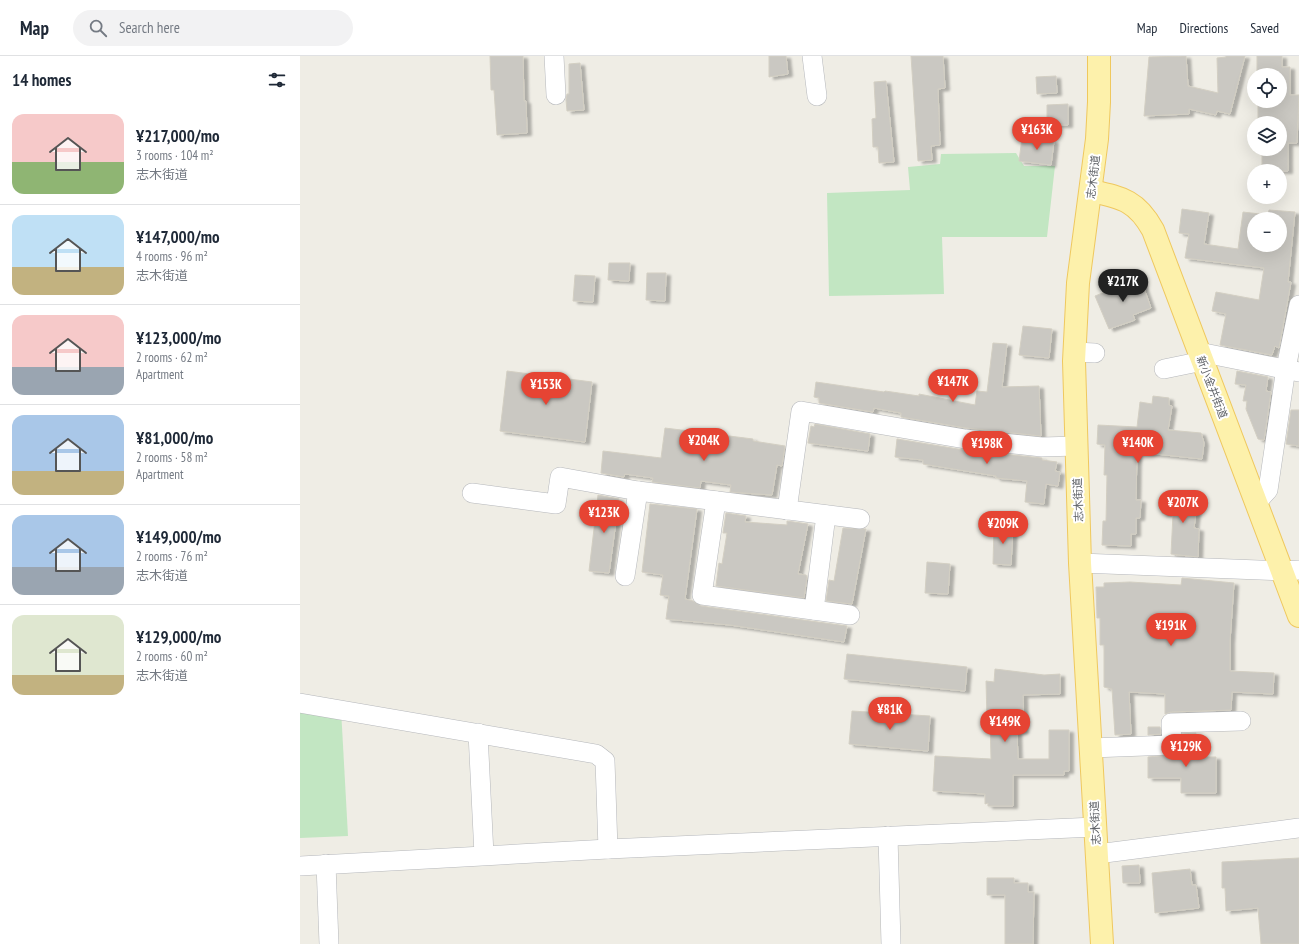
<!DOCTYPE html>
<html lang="en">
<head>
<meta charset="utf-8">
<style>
  body { margin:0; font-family:"PT Sans Narrow","Noto Sans JP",sans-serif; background:#f2f2f3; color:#1f2937; height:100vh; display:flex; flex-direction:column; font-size:15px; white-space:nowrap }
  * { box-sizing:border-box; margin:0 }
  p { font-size:13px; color:#747a83 }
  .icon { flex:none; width:22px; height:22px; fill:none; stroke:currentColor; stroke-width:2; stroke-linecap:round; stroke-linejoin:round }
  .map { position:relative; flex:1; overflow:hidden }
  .side { display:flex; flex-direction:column; background:#fff; width:300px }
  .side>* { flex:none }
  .tools { position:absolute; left:947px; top:12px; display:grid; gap:8px }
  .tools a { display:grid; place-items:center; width:40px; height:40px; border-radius:50%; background:#fff; box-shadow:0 4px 16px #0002; font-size:20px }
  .price { position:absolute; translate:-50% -34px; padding:0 9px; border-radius:14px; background:#e64433; color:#fff; font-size:13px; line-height:26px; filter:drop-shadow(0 1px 2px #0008) }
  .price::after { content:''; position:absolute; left:50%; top:24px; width:12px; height:9px; margin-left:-6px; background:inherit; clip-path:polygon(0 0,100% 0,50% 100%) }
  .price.on { background:#222; color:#fff }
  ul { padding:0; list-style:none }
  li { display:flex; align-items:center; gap:12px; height:100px; padding:0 12px }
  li+li { border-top:1px solid #e0e1e3 }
  li span { display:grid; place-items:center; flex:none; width:112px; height:80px; border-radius:12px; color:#555 }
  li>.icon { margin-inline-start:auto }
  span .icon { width:48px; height:48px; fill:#fffc; stroke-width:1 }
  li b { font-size:17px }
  h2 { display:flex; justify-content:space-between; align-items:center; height:48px; padding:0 12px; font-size:17px }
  header { display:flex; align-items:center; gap:24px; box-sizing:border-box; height:56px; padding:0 20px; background:#fff; border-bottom:1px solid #e0e1e3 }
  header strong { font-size:19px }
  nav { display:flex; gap:22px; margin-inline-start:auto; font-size:14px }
  .search { width:280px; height:36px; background:#f2f2f3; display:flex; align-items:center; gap:10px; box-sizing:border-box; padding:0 14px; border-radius:22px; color:#747a83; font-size:15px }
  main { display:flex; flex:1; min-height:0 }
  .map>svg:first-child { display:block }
  .green { fill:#c2e6c2 }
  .building { fill:#cac8c2; stroke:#d3cfc3; fill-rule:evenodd; filter:url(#shadow) }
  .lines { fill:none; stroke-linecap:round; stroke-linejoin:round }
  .minor-casing { stroke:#b5b7bb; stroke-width:20 }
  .major-casing { stroke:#efc85e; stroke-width:24 }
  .minor { stroke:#fff; stroke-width:19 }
  .major { stroke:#fdf1ab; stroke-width:22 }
  .labels { text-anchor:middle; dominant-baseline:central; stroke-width:4; stroke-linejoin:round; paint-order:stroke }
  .street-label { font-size:11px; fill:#5d6065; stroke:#fff }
</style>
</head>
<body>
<header>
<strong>Map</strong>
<div class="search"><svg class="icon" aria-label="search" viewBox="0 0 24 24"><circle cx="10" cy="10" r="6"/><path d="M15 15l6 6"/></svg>Search here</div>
<nav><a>Map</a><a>Directions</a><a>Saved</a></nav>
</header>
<main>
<section class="side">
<h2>14 homes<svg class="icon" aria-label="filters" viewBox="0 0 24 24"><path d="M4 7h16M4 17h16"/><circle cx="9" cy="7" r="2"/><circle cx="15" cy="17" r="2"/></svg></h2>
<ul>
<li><span style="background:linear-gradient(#f6c9c9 60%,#8fb573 0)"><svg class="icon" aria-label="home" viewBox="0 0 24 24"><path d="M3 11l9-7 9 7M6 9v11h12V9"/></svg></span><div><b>¥217,000/mo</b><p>3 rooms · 104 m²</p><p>志木街道</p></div></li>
<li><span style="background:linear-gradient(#bfe0f5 65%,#c2b280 0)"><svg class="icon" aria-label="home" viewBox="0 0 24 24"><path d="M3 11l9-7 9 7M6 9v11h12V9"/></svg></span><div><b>¥147,000/mo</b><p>4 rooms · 96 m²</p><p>志木街道</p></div></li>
<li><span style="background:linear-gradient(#f6c9c9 65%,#9aa5b1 0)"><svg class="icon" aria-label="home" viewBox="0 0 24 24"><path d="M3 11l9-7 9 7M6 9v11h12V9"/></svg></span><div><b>¥123,000/mo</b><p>2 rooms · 62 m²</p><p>Apartment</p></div></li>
<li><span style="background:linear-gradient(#a9c7e8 70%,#c2b280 0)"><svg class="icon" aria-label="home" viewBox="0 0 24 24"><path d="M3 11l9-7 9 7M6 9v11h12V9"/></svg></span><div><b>¥81,000/mo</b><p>2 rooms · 58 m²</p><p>Apartment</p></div></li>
<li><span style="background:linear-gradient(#a9c7e8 65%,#9aa5b1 0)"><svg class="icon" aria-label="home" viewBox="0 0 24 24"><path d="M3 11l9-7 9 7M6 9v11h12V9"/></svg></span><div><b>¥149,000/mo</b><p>2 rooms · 76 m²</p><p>志木街道</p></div></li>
<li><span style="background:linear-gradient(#dfe7d0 75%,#c2b280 0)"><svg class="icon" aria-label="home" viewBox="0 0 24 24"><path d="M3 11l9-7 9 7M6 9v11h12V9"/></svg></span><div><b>¥129,000/mo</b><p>2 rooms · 60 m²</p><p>志木街道</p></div></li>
</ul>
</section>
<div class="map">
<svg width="999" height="888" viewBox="0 0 999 888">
  <defs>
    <filter id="shadow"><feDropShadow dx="4.5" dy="2.5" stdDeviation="1" flood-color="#0004"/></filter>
  </defs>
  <rect width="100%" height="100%" fill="#efede5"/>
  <g class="green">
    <polygon points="716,97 724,110 755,110 747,181 642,181 644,238 529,240 527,137 610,134 608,111 640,108 641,98"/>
    <polygon points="0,647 41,653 48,780 0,782"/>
  </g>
  <g class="building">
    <polygon points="190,0 223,0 224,45 226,45 227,77 197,79 194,34 191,34"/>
    <polygon points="469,0 486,0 488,18 469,21"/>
    <polygon points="611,0 643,0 645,32 638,33 640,89 631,90 632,104 618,105"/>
    <polygon points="886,0 888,30 918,37 917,2 926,1 926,0 945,0 930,58 917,55 916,59 889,53 889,58 844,60 849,1"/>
    <polygon points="957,0 982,0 982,11 990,11 990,39 999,39 997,87 988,87 988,115 962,115 962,93 980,93 980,67 958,67 958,45 980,45 980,19 957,19"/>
    <polygon points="280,7 284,54 267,55 266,44 267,38 269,38 269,8"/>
    <polygon points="756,20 757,37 737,38 736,21"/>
    <polygon points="586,25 594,106 579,107 578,91 573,91 572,63 576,62 574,26"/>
    <polygon points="768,48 768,69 747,69 747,49"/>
    <polygon points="722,82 754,85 751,109 719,105"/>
    <path d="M 882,153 L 909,157 L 904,188 L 938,193 L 943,156 L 968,159 L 969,154 L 995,156 L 988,226 L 991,226 L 979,292 L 975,290 L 972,299 L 920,289 L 926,258 L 912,255 L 916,236 L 959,244 L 964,212 L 885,202 L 889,178 L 879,177 ZM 954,163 L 980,163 L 980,189 L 954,189 Z"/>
    <polygon points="309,207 330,207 329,225 308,224"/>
    <polygon points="347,217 366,217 365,245 346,244"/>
    <polygon points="275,219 295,220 293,246 273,245"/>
    <polygon points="840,221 851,252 833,259 835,264 809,273 795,240 805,236 804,234"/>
    <polygon points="723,270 752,273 749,302 719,299"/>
    <polygon points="693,287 707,288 702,331 739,330 741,380 666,372 601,361 601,357 574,352 573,356 519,347 519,342 514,341 516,326 584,336 585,335 619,340 619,338 675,349 677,335 687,336"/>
    <polygon points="207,315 292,326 285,386 200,375"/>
    <polygon points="937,315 968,321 966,335 971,336 964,384 958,383 946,353 947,345 943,345 946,329 935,328"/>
    <polygon points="853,340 869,342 869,349 872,350 868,374 901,377 904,387 902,403 837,396 836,444 841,444 840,462 836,462 836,478 831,478 831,490 802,489 803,465 806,465 807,419 804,419 805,389 797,388 798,369 837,371 840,346 852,348"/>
    <polygon points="991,354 999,354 999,390 986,388"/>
    <polygon points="515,368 570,378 568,395 508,387 511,370 514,371"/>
    <polygon points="365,372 453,383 453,385 485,390 482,410 477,409 472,439 430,436 431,429 401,425 400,432 352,426 353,422 325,418 324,421 301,417 303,395 361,402"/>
    <polygon points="597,383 664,394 742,402 742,404 757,406 755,415 760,416 758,430 746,428 744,448 725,446 727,425 696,422 696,420 623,408 623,404 595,401"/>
    <polygon points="864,438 898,441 894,472 899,473 898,501 871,498 873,458 862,457"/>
    <polygon points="298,439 319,443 309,517 289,515"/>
    <polygon points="350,448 397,453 385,543 393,545 401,550 547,570 544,586 430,569 366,563 369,540 360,539 363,519 342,516"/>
    <polygon points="426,457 446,460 445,466 487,469 487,465 508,468 498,518 506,519 507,521 504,542 416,530 419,507 422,508 427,477 423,477"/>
    <polygon points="694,470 713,471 711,509 693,508"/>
    <polygon points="543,472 566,473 552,548 526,545 529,524 534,525"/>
    <polygon points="627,506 650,508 648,538 625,537"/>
    <polygon points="882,522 934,527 930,585 930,615 974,617 973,638 932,636 931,654 871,656 865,658 865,638 829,636 831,678 815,679 812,633 804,631 804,589 800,589 800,562 797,562 796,531 804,531 804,527 830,526 881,529"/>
    <polygon points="547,598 667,611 665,635 544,623"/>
    <polygon points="695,613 744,619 760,618 760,638 723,639 724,675 717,676 718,703 749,703 749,674 769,674 769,715 764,715 764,719 713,719 713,750 688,750 688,747 685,748 685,738 633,735 635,700 691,703 690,665 687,665 686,625 694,626"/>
    <polygon points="552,655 630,660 628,695 549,688"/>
    <polygon points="848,671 860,671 861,678 848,679"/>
    <polygon points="896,677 895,701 916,701 916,737 881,737 881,722 848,722 848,701 878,698 882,694 882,678"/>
    <polygon points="999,802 999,888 961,888 958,852 926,855 925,832 922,832 922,806"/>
    <polygon points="839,809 840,827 823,827 822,810"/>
    <polygon points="890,813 892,829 896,829 899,852 855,857 852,817"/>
    <polygon points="687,822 714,822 714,827 728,827 728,836 734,836 733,888 705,888 705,839 687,839"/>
  </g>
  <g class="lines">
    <g class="minor-casing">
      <g id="minor">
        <polyline points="254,0 256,39"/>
        <polyline points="512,0 517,40"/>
        <polyline points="775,296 795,297"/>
        <polyline points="899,296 999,316"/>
        <polyline points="864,313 903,305"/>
        <polyline points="172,437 256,448 260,421 338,435 560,463"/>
        <polyline points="416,445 402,539 550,559"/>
        <polyline points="956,447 968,434 986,312 999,249"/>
        <polyline points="487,454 501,355 665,383 742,391 777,390"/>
        <polyline points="780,507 982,515 999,514"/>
        <polyline points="325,520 338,435"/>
        <polyline points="514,554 526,459"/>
        <polyline points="0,647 296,698 305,705 308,793"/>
        <polyline points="178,677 184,799"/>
        <polyline points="791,692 872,689 871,667 941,665"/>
        <polyline points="588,780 591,888"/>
        <polyline points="797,798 999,772"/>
        <polyline points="26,808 29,888"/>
        <polyline points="0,810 308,793 795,771"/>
      </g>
    </g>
    <g class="major-casing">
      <g id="major">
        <polyline points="799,0 799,46 797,83 778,227 774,305 780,507 802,888"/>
        <path d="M 792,135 C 823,142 837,145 853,174 L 999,560"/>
      </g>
    </g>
    <use href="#minor" class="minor"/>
    <use href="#major" class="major"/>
  </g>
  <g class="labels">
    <g class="street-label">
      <text transform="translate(793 121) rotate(-83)">志木街道</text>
      <text transform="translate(912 331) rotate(69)">新小金井街道</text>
      <text transform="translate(778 444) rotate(-92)">志木街道</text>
      <text transform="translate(795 767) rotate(-93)">志木街道</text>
    </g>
  </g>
</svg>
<div class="tools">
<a><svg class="icon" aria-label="locate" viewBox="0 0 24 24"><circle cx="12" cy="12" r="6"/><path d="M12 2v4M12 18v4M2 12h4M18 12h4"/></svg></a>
<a><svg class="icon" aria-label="layers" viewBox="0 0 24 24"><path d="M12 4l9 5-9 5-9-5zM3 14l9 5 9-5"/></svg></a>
<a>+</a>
<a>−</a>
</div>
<b class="price" style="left:737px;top:95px">¥163K</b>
<b class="price on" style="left:823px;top:247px">¥217K</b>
<b class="price" style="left:653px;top:347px">¥147K</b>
<b class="price" style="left:246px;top:350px">¥153K</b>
<b class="price" style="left:404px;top:406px">¥204K</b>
<b class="price" style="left:838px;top:408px">¥140K</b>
<b class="price" style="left:687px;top:409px">¥198K</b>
<b class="price" style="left:883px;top:468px">¥207K</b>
<b class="price" style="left:304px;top:478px">¥123K</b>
<b class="price" style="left:703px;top:489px">¥209K</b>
<b class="price" style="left:871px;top:591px">¥191K</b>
<b class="price" style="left:590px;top:675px">¥81K</b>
<b class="price" style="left:705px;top:687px">¥149K</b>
<b class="price" style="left:886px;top:712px">¥129K</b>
</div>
</main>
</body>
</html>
